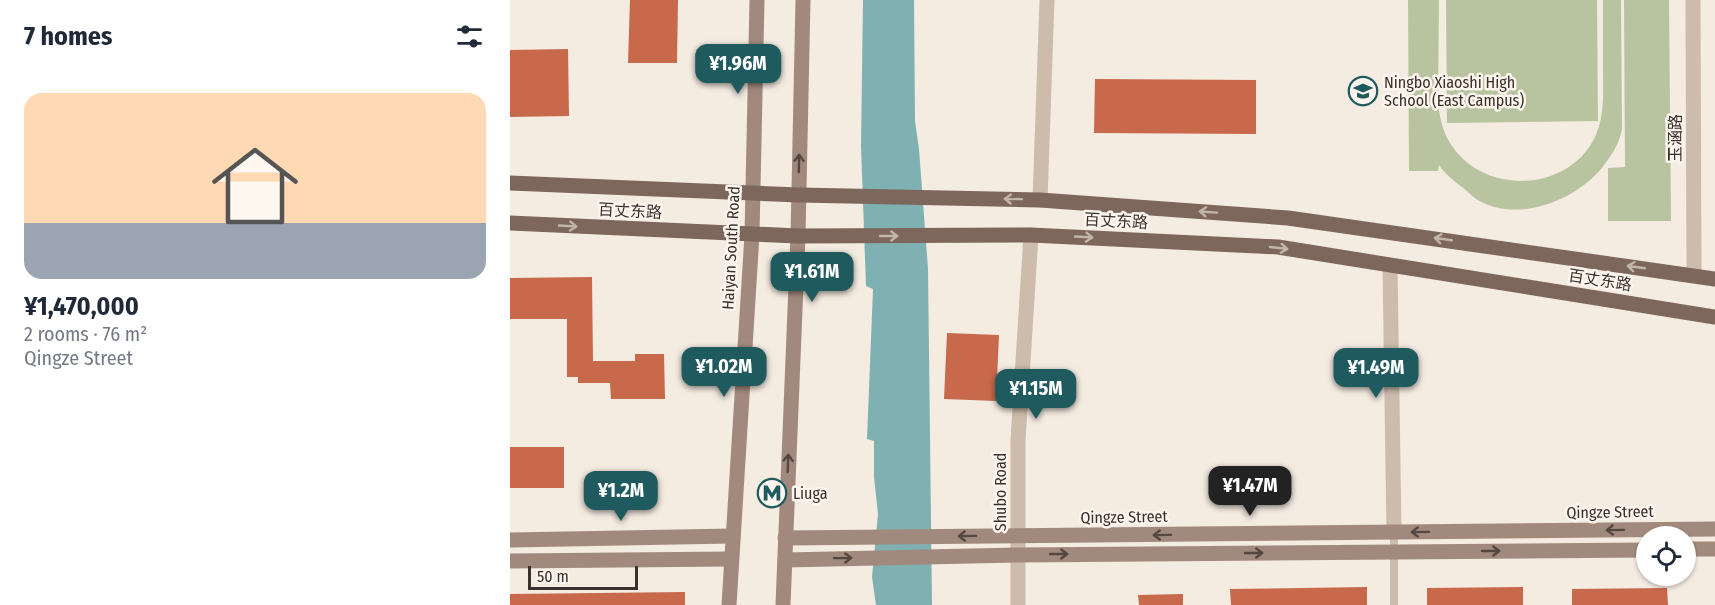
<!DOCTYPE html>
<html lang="en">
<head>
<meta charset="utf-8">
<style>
  body { margin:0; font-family:"Fira Sans Condensed","Noto Sans SC",sans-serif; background:#f6f6f7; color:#1f2937; height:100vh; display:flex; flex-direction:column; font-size:22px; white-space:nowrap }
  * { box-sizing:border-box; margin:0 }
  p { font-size:20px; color:#747a83 }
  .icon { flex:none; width:33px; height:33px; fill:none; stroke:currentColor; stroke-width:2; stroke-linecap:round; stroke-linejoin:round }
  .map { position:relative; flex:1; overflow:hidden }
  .panel { display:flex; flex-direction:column; background:#fff; width:510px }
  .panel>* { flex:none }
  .buttons { position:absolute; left:1126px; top:526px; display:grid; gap:12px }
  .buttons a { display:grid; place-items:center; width:60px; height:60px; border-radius:50%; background:#fff; box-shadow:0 2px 4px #0004; font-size:30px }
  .scale { position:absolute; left:18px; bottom:15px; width:110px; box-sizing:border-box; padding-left:6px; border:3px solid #3b302b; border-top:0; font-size:16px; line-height:21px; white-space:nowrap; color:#3b302b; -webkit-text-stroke:4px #fbf5ee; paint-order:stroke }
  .price { position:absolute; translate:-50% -51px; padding:0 14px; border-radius:12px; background:#1f5a5e; color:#fff; font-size:20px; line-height:39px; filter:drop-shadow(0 2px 3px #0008) }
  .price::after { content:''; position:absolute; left:50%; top:36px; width:18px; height:14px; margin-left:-9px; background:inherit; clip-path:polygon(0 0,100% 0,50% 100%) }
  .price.on { background:#222; color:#fff }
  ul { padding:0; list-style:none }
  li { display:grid; align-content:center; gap:12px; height:318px; padding:0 24px }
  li+li { border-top:2px solid #e0e1e3 }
  li span { display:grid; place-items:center; height:186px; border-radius:18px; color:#555 }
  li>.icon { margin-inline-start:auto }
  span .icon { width:108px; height:108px; fill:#fffc; stroke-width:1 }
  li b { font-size:26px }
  h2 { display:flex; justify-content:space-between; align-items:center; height:72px; padding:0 24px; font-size:26px }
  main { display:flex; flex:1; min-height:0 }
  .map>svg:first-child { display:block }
  .green { fill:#b8c4a0 }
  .water { fill:#7fb0b2 }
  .building { fill:#c8694b }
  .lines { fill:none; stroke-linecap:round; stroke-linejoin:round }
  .lane { stroke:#cdbbac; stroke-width:8 }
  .street { stroke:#cdbbac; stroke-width:15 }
  .secondary { stroke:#a18a7d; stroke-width:15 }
  .primary { stroke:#7d675c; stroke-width:15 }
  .oneway { stroke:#544640 }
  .oneway2 { stroke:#c2b5ac }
  .labels { text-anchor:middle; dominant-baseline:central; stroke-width:5; stroke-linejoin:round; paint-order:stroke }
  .poi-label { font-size:16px; fill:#3b302b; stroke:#fbf5ee; text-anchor:start }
  .street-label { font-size:16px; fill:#3b302b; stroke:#fbf5ee }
</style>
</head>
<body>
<main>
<section class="panel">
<h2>7 homes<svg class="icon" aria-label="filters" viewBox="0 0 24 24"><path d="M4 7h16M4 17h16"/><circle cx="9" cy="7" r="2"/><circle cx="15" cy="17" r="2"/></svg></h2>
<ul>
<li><span style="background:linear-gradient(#ffd9b3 70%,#9aa5b1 0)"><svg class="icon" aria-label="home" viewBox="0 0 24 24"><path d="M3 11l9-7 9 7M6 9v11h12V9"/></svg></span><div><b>¥1,470,000</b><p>2 rooms · 76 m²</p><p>Qingze Street</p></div></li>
</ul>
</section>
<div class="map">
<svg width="1205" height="605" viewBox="0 0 1205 605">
  <rect width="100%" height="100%" fill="#f4ebe1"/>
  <g class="green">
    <path d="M 898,0 L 929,0 L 928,100 C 929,115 932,130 940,143 C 973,196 1058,193 1085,137 C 1095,115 1093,92 1093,69 C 1093,46 1093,23 1093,0 L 1111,0 L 1112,129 C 1109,145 1101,156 1091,169 C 1064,201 1006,224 966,199 C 961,195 957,191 952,187 C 943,180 935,174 929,165 L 928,171 L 899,171 Z"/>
    <polygon points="936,0 1087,0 1088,121 937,123"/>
    <polygon points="1114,0 1159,0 1161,221 1098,221 1098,168 1115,167"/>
  </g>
  <polygon class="water" points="353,0 404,0 405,121 409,149 418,269 422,605 366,605 362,577 368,514 364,477 364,441 357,439 363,289 356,286 351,146"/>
  <g class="building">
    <polygon points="120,0 168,0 167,63 118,63"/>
    <polygon points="58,49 59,116 0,117 0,50"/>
    <polygon points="585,79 746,80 746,134 584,133"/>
    <polygon points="82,277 83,361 125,361 125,354 154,354 155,399 101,399 100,383 68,383 68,377 57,377 57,319 0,319 0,278"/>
    <polygon points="437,333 489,335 486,401 434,399"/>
    <rect x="0" y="447" width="54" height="41"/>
    <polygon points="857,587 857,605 721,605 720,589"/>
    <polygon points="1013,587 1013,605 917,605 917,588"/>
    <polygon points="1157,588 1158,605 1062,605 1062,589"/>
    <polygon points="175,592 175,605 0,605 0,594"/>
    <polygon points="673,594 673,605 629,605 628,595"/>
  </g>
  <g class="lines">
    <polyline class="lane" points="884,605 884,532"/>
    <g class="street">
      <polyline points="1183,0 1184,275"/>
      <polyline points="530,200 537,0"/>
      <polyline points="880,266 884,532"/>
      <polyline points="508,605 508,440 521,235"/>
    </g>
    <g class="secondary">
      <polyline points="275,538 1205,529"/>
      <polyline points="0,540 222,536"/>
      <polyline points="1176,549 1205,549"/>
      <polyline points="275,560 508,555 1137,550"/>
      <polyline points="0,561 221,559"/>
      <polyline points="219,605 242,235 247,0"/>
      <polyline points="273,605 288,236 293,0"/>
    </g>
    <g class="primary">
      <polyline points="0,183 289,195 530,200 778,218 1205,279"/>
      <polyline points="0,223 288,236 521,235 768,247 1205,317"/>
    </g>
  </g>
  <defs><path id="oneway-shaft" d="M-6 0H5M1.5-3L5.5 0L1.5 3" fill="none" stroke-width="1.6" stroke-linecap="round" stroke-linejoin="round" transform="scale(1.5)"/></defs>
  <g class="oneway">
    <use href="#oneway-shaft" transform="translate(289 163) rotate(-89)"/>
    <use href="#oneway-shaft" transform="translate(278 463) rotate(-88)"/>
    <use href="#oneway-shaft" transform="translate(1105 530) rotate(179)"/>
    <use href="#oneway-shaft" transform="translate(910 532) rotate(179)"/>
    <use href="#oneway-shaft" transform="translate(652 535) rotate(179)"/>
    <use href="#oneway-shaft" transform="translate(457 536) rotate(179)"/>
    <use href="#oneway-shaft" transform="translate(981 551)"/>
    <use href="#oneway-shaft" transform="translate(744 553)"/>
    <use href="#oneway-shaft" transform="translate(549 554)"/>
    <use href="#oneway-shaft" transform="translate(333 558) rotate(-1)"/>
  </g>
  <g class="oneway2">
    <use href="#oneway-shaft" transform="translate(503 199) rotate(-179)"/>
    <use href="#oneway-shaft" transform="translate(698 212) rotate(-176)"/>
    <use href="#oneway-shaft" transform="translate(58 226) rotate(3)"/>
    <use href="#oneway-shaft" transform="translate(379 236)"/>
    <use href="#oneway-shaft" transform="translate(574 237) rotate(3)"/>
    <use href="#oneway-shaft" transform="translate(933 239) rotate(-172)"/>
    <use href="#oneway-shaft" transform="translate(769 248) rotate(6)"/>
    <use href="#oneway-shaft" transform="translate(1126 267) rotate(-172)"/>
  </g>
  <defs>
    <g id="school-ring" transform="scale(1.5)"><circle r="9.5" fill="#fbf5ee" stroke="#1f5a5e" stroke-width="1.5"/><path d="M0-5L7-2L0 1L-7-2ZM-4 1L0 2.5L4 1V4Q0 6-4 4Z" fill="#1f5a5e"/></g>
    <g id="metro-ring" transform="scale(1.5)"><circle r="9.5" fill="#fbf5ee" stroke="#1f5a5e" stroke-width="1.5"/><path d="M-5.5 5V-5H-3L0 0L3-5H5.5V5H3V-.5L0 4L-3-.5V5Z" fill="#1f5a5e"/></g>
  </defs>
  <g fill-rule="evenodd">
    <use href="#school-ring" x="853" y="91"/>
    <use href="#metro-ring" x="262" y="493"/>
  </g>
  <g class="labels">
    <g class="poi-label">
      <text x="874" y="82">Ningbo Xiaoshi High<tspan x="874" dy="18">School (East Campus)</tspan></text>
      <text x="283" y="493">Liuga</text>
    </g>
    <g class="street-label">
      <text transform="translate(1165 138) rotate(-90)">玉涵路</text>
      <text transform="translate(120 211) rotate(3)">百丈东路</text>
      <text transform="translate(606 221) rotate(3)">百丈东路</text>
      <text transform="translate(221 248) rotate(-87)">Haiyan South Road</text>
      <text transform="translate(1090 280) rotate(9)">百丈东路</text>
      <text transform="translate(490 492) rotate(-90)">Shubo Road</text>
      <text transform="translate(1100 512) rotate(-1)">Qingze Street</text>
      <text transform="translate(614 517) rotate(-1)">Qingze Street</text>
    </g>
  </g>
</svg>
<div class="buttons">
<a><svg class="icon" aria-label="locate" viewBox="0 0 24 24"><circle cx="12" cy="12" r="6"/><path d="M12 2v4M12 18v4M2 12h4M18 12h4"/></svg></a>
</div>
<div class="scale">50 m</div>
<b class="price" style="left:228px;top:95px">¥1.96M</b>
<b class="price" style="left:302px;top:303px">¥1.61M</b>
<b class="price" style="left:214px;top:398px">¥1.02M</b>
<b class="price" style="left:866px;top:399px">¥1.49M</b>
<b class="price" style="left:526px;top:420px">¥1.15M</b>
<b class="price on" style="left:740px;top:517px">¥1.47M</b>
<b class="price" style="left:111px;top:522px">¥1.2M</b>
</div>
</main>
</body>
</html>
